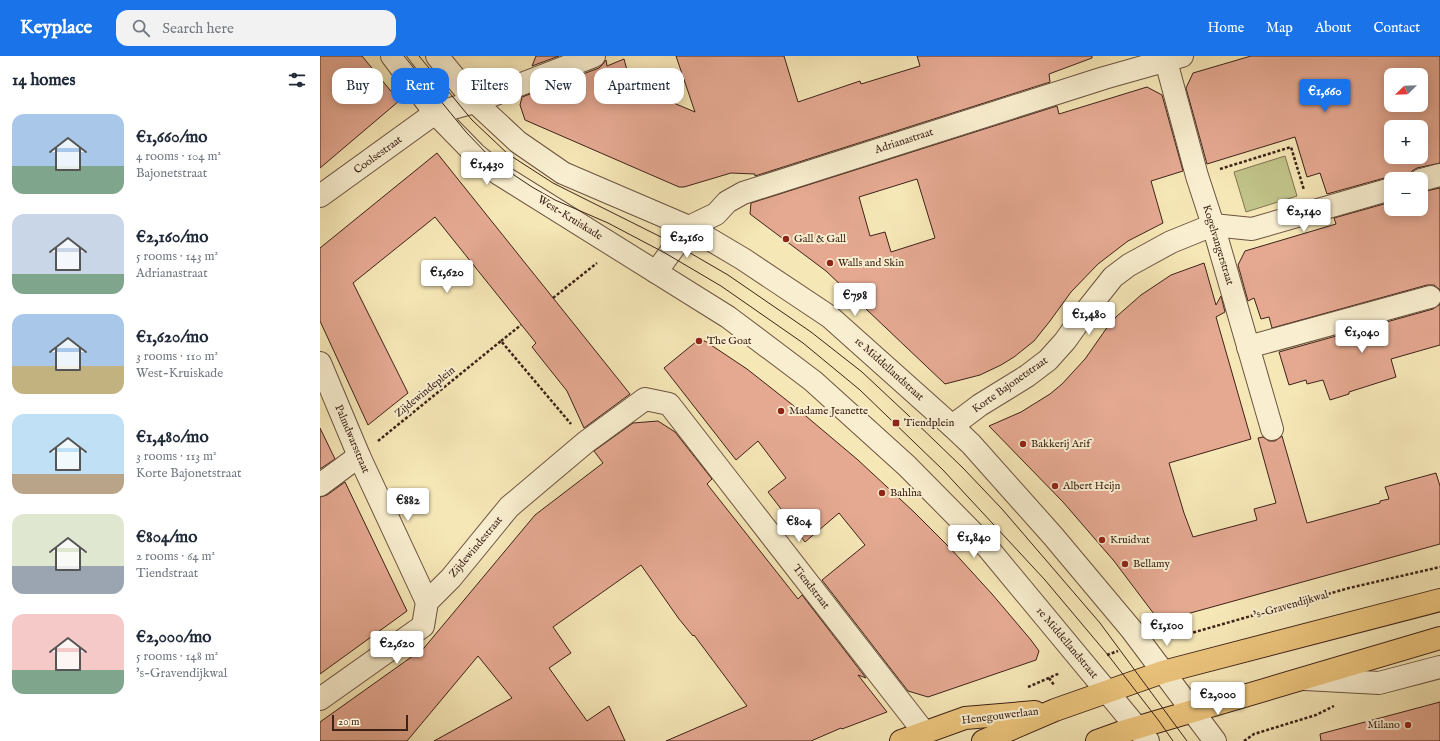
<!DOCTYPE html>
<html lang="en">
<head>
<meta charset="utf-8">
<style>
  body { margin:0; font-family:"IM FELL English",serif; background:#f2f2f3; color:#1f2937; height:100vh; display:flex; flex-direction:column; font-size:15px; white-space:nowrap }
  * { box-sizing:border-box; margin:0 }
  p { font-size:13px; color:#747a83 }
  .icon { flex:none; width:22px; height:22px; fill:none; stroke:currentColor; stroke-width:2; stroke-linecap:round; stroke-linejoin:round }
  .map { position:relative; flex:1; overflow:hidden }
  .drawer { display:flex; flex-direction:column; background:#fff; width:320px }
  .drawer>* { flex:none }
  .banner { position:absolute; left:12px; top:12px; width:380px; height:36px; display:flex; gap:8px }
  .needle { width:26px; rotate:247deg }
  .fabs { position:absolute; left:1064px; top:12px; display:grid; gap:8px }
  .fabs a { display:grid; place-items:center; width:44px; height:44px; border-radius:8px; background:#fff; box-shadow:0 2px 10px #0003; font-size:20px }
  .scale { position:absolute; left:12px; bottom:10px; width:76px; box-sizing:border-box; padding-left:4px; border:2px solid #3d2218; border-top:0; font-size:11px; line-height:14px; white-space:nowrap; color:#3d2218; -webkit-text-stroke:3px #f9efd0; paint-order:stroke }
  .price { position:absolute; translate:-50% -34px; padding:0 9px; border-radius:4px; background:#fff; color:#222; font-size:13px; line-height:26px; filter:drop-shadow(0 1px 2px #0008) }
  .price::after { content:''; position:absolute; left:50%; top:24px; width:12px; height:9px; margin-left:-6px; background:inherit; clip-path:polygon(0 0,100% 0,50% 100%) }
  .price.active { background:#1a73e8; color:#fff }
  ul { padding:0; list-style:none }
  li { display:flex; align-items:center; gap:12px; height:100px; padding:0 12px }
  li span { display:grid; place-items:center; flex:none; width:112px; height:80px; border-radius:12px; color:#555 }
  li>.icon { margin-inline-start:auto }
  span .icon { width:48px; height:48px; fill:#fffc; stroke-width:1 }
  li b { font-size:17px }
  h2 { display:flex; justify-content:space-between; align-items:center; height:48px; padding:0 12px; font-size:17px }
  .chip { padding:0 14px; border-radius:12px; background:#fff; box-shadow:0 2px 10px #0003; font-size:14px; line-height:36px }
  .chip.active { background:#1a73e8; color:#fff }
  header { display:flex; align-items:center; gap:24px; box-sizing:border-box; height:56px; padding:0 20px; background:#1a73e8; color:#fff }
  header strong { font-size:19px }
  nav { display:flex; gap:22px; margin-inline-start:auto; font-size:14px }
  .search { width:280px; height:36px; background:#f2f2f3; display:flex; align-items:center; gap:10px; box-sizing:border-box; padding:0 14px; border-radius:12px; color:#747a83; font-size:15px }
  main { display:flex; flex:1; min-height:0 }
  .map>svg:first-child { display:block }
  .green { fill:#c1c48a; stroke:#7f7351 }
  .building { fill:#e5a992; stroke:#3d2218; fill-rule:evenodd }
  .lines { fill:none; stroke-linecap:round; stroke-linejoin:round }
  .minor-casing { stroke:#6b5340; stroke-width:24 }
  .major-casing { stroke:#3d2218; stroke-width:24 }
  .path { stroke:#3d2218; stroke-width:2.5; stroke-dasharray:3 2; stroke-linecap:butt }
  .minor { stroke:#f9efd0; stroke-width:22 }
  .major { stroke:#ebc47c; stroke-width:22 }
  .tram { stroke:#3d2218; stroke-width:1 }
  .poi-dot { fill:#8f2418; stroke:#f9efd0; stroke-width:1.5 }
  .labels { text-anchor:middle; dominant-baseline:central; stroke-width:4; stroke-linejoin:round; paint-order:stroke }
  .street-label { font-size:11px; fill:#3d2218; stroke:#f9efd0 }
  .poi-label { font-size:11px; fill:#3d2218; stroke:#f9efd0; text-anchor:start }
</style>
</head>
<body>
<header>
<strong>Keyplace</strong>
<div class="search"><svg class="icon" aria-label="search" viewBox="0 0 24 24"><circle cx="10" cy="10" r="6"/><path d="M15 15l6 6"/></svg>Search here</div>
<nav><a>Home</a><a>Map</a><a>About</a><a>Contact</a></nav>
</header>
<main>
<section class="drawer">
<h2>14 homes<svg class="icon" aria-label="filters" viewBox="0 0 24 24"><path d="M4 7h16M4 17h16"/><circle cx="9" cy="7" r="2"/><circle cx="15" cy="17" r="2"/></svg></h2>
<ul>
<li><span style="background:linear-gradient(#a9c7e8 65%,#7fa58c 0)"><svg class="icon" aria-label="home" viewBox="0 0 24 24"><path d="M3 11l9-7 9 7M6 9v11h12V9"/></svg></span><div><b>€1,660/mo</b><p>4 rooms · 104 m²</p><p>Bajonetstraat</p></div></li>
<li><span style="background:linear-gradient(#c9d6e8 75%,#7fa58c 0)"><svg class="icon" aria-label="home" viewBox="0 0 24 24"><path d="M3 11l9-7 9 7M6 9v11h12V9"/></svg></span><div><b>€2,160/mo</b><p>5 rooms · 143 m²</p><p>Adrianastraat</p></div></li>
<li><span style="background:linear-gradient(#a9c7e8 65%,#c2b280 0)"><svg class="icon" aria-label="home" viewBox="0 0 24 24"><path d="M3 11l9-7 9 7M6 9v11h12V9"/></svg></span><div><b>€1,620/mo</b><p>3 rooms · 110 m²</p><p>West-Kruiskade</p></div></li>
<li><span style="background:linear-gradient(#bfe0f5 75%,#b9a48a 0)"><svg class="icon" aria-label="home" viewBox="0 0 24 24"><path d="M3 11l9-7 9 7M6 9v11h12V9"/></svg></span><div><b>€1,480/mo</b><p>3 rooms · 113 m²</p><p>Korte Bajonetstraat</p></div></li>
<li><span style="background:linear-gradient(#dfe7d0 65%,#9aa5b1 0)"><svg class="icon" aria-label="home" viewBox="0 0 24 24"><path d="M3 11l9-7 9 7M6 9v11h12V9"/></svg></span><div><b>€804/mo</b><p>2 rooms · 64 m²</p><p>Tiendstraat</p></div></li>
<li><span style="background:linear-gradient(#f6c9c9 70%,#7fa58c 0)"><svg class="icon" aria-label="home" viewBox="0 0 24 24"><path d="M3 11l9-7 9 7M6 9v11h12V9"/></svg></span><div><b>€2,000/mo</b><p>5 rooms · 148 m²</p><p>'s-Gravendijkwal</p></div></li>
</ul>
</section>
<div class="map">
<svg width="1120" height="685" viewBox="0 0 1120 685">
  <rect width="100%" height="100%" fill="#f6e7b7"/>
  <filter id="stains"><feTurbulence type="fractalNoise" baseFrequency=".005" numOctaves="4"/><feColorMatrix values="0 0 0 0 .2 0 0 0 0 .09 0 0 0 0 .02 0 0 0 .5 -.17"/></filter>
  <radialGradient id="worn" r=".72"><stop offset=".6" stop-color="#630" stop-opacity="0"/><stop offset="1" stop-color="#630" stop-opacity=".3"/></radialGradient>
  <polygon class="green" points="965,100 977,140 926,156 914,116"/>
  <g class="building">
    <polygon points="0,0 42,0 79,45 0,112"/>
    <polygon points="216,0 239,0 212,10"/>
    <polygon points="356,0 464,0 478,46 540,25 541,28 600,10 597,0 772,0 772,2 729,18 730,26 435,120 435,118 411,117 364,131 359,131 205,64 200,49 202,41 279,12 283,8 286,4 287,10 304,3 311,29 375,56"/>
    <path d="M 931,0 L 1120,0 L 1120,107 L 1097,112 L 1092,115 L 1089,123 L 1078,123 L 1074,121 L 1068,121 L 1007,138 L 1000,117 L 987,121 L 975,81 L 887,108 L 866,32 L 873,17 ZM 1071,19 L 1101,19 L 1101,49 L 1071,49 ZM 1071,71 L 1101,71 L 1101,101 L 1071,101 Z"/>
    <path d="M 827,31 L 842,39 L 863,115 L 831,125 L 843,167 L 808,185 L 778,208 L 751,236 L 730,265 L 714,285 L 694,301 L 681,309 L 660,319 L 625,328 L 506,215 L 430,158 L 431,147 L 737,50 L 739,58 ZM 597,123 L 615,182 L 571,196 L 565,176 L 550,180 L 539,141 Z"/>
    <polygon points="117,97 310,338 264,372 247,335 212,291 216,287 115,161 33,227 88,337 48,369 0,265 0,192"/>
    <polygon points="1120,132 1120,234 1114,229 1107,229 952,272 949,261 941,263 934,242 928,245 918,209 925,195 1016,168 1014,162 1071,146 1071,153 1101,153 1101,136"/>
    <polygon points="884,207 896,249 901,240 905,256 896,261 931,383 849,407 864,457 873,481 937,464 934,453 956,447 938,382 943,381 949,385 955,385 962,380 987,467 1060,447 1060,445 1069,443 1065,431 1116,417 1120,430 1120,488 845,564 837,562 794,505 743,446 669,370 701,356 730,338 742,328 765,303 786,273 796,261 821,239 851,219"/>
    <polygon points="1120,248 1120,289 1071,303 1076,321 1029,336 1029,338 1010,344 1003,324 987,328 986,324 969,329 959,296 1113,253"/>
    <polygon points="377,285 385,285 427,313 474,350 538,404 594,456 630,492 672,538 711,584 719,595 716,604 608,641 588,635 502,524 545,489 519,457 485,486 471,468 472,467 448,436 466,422 438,385 416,404 344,312"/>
    <polygon points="338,365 355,376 392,423 387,428 478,543 482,539 546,622 538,619 567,656 522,673 521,672 491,685 346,685 427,650 374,579 373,580 359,563 321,509 233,571 251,597 229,612 267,665 289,650 305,685 114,685 192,642 158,600 87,685 0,685 0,666 104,592 215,459 283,407 274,395 313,367"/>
    <polygon points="0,372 15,403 0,413"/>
    <polygon points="25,426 87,555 0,618 0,441 7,439"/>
    <polygon points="1120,646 1120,685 1001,685 1000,678"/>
  </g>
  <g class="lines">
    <g class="minor-casing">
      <g id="minor">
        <polyline points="72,0 115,57 155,98 179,118 408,261 493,325 587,410 668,492 828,685"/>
        <polyline points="117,0 155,46 198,86 243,117 369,171 423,203 510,261 632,370 651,388 733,480 811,573 895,685"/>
        <polyline points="846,5 877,120 893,169 952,373"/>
        <polyline points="1101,124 1120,119"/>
        <polyline points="0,140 115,57 155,46 274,0"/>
        <polyline points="336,216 369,171 396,158 407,146 423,137 784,22 862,0"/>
        <polyline points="928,291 1110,241"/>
        <polyline points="0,307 39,400 107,546"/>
        <polyline points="632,370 660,349 707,320 728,304 745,285 770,250 793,221 809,209 851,186 893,169 932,173 1071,133"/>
        <polyline points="0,429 39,400"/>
        <polyline points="985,623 1059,627 1120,611"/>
        <polyline points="0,643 103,570 107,546 131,522 189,451 266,386 325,343 349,348 604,676"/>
      </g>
    </g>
    <g class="major-casing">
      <g id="major">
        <polyline points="581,685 645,662 715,656"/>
        <polyline points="663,685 735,654 843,616 1120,544"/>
        <polyline points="777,685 802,676 1120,582"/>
      </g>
    </g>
    <g class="path">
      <polyline points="900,113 971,91 984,134"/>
      <polyline points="233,242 277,207"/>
      <polyline points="181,285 201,269"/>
      <polyline points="58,385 181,285 251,368"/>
      <polyline points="849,583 875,576 1029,532 1120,511"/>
      <polyline points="787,599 798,595"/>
      <polyline points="729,622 734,629"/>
      <polyline points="708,631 740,617"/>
      <polyline points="924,685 934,678 996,659 1014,650"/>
    </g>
    <use href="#minor" class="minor"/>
    <use href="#major" class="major"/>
    <g class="tram">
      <polyline points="84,0 146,76 170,101 191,117 212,131 235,144 288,167 345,197 401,230 483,287 540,334 623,414 725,524 788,599 839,665 853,685"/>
      <polyline points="99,0 152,64 188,98 233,127 353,187 408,219 491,276 542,316 588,359 643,412 682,453 780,567 867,685"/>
    </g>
  </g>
  <g class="poi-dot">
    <circle cx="466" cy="183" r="4"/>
    <circle cx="510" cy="207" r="4"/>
    <circle cx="379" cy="285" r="4"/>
    <circle cx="461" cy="355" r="4"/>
    <rect x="572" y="363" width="8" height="8" rx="2"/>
    <circle cx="703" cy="388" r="4"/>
    <circle cx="735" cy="430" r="4"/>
    <circle cx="562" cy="437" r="4"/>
    <circle cx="782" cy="484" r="4"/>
    <circle cx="805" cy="508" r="4"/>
    <circle cx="1088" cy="669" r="4"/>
  </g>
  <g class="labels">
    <g class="street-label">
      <text transform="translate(584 85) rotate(-18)">Adrianastraat</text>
      <text transform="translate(58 99) rotate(-36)">Coolsestraat</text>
      <text transform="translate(250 162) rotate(32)">West-Kruiskade</text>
      <text transform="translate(898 189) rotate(73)">Kogelvangerstraat</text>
      <text transform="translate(569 313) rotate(42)">1e Middellandstraat</text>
      <text transform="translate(690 329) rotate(-35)">Korte Bajonetstraat</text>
      <text transform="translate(105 336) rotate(-39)">Zijdewindeplein</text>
      <text transform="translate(32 383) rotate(67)">Palmdwarsstraat</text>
      <text transform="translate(156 491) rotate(-50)">Zijdewindestraat</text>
      <text transform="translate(491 531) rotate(52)">Tiendstraat</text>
      <text transform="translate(971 549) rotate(-16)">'s-Gravendijkwal</text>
      <text transform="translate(747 587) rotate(50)">1e Middellandstraat</text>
      <text transform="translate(680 660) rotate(-7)">Henegouwerlaan</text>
    </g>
    <g class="poi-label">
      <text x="474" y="183">Gall &amp; Gall</text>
      <text x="518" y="207">Walls and Skin</text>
      <text x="387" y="285">The Goat</text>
      <text x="469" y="355">Madame Jeanette</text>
      <text x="584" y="367">Tiendplein</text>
      <text x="711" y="388">Bakkerij Arif</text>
      <text x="743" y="430">Albert Heijn</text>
      <text x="570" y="437">Bahlna</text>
      <text x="790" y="484">Kruidvat</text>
      <text x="813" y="508">Bellamy</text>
      <text x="1080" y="669" text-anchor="end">Milano</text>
    </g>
  </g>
  <rect width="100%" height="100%" filter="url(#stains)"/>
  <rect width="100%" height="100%" fill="url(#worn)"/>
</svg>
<div class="fabs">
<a><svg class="needle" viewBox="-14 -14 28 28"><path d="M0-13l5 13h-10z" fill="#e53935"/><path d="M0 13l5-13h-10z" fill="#747a83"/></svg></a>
<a>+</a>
<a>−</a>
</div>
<div class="scale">20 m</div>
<b class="price active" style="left:1005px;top:57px">€1,660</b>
<b class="price" style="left:167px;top:130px">€1,430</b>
<b class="price" style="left:984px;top:177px">€2,140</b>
<b class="price" style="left:367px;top:203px">€2,160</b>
<b class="price" style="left:127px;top:238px">€1,620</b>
<b class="price" style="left:535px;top:261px">€798</b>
<b class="price" style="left:769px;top:280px">€1,480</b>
<b class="price" style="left:1042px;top:298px">€1,040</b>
<b class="price" style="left:88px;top:466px">€882</b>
<b class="price" style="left:479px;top:487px">€804</b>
<b class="price" style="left:654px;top:503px">€1,840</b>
<b class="price" style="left:847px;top:591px">€1,100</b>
<b class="price" style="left:77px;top:609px">€2,620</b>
<b class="price" style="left:898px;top:660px">€2,000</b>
<div class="banner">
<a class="chip">Buy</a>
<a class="chip active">Rent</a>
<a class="chip">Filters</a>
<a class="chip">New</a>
<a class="chip">Apartment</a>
</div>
</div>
</main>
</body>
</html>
